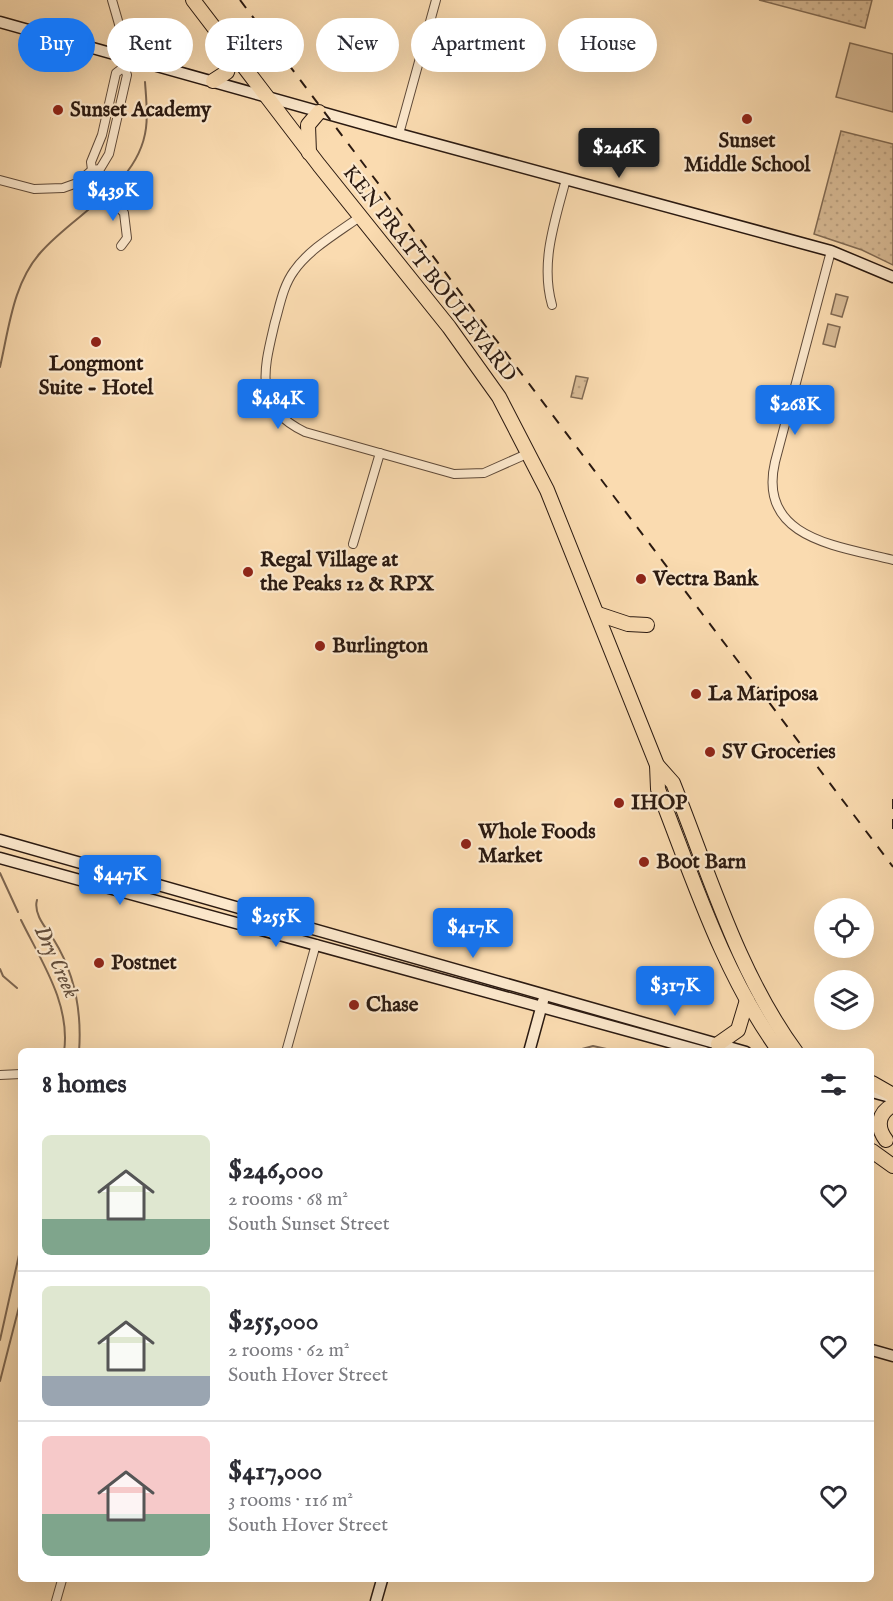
<!DOCTYPE html>
<html lang="en">
<head>
<meta charset="utf-8">
<style>
  body { margin:0; font-family:"IM FELL English",serif; background:#f7f7f7; color:#2b2b33; height:100vh; display:flex; flex-direction:column; font-size:22px; white-space:nowrap }
  * { box-sizing:border-box; margin:0 }
  p { font-size:20px; color:#7c7c81 }
  .icon { flex:none; width:33px; height:33px; fill:none; stroke:currentColor; stroke-width:2; stroke-linecap:round; stroke-linejoin:round }
  .map { position:relative; flex:1; overflow:hidden }
  .drawer { position:absolute; left:18px; top:1048px; width:856px; height:534px; display:flex; flex-direction:column; background:#fff; border-radius:9px; box-shadow:0 6px 24px #0002 }
  .drawer>* { flex:none }
  .banner { position:absolute; left:18px; top:18px; width:858px; height:54px; display:flex; gap:12px }
  .fabs { position:absolute; left:814px; top:898px; display:grid; gap:12px }
  .fabs a { display:grid; place-items:center; width:60px; height:60px; border-radius:50%; background:#fff; box-shadow:0 6px 24px #0002; font-size:30px }
  .price { position:absolute; translate:-50% -51px; padding:0 14px; border-radius:6px; background:#1a73e8; color:#fff; font-size:20px; line-height:39px; filter:drop-shadow(0 2px 3px #0008) }
  .price::after { content:''; position:absolute; left:50%; top:36px; width:18px; height:14px; margin-left:-9px; background:inherit; clip-path:polygon(0 0,100% 0,50% 100%) }
  .price.on { background:#222; color:#fff }
  ul { padding:0; list-style:none }
  li { display:flex; align-items:center; gap:18px; height:150px; padding:0 24px }
  li+li { border-top:2px solid #e1e1e2 }
  li span { display:grid; place-items:center; flex:none; width:168px; height:120px; border-radius:9px; color:#555 }
  li>.icon { margin-inline-start:auto }
  span .icon { width:72px; height:72px; fill:#fffc; stroke-width:1 }
  li b { font-size:26px }
  h2 { display:flex; justify-content:space-between; align-items:center; height:72px; padding:0 24px; font-size:26px }
  .pill { padding:0 21px; border-radius:27px; background:#fff; box-shadow:0 6px 24px #0002; font-size:21px; line-height:54px }
  .pill.on { background:#1a73e8; color:#fff }
  .map>svg:first-child { display:block }
  .grass { fill:url(#grass-dots); stroke:#816a53; stroke-width:1.5 }
  .garden { fill:#d7ba95; stroke:#816a53; stroke-width:1.5 }
  .lines { fill:none; stroke-linecap:round; stroke-linejoin:round }
  .stream { stroke:#7d6650; stroke-width:2 }
  .street-casing { stroke:#5f4a39; stroke-width:10 }
  .secondary-casing { stroke:#2b1a11; stroke-width:13 }
  .highway-casing { stroke:#2b1a11; stroke-width:16 }
  .street { stroke:#fce8cc; stroke-width:8 }
  .secondary { stroke:#fce8cc; stroke-width:10 }
  .highway { stroke:#fadbb0; stroke-width:14 }
  .rail { stroke:#2b1a11; stroke-width:2; stroke-dasharray:10 10; stroke-linecap:butt }
  .poi-dot { fill:#8f2418; stroke:#fce8cc; stroke-width:2 }
  .labels { text-anchor:middle; dominant-baseline:central; stroke-width:4.5; stroke-linejoin:round; paint-order:stroke }
  .poi-label { font-size:21px; font-weight:bold; fill:#2b1a11; stroke:#fce8cc; text-anchor:start }
  .street-label { font-size:21px; fill:#2b1a11; stroke:#fce8cc }
  .water-label { font-size:22px; font-style:italic; fill:#624d3b; stroke:#fce8cc }
</style>
</head>
<body>
<div class="map">
<svg width="893" height="1601" viewBox="0 0 893 1601">
  <defs>
    <pattern id="grass-dots" width="8" height="8" patternUnits="userSpaceOnUse" patternTransform="scale(1.5)"><rect width="8" height="8" fill="#d7ba95"/><path d="M2 2h.1M6 6h.1" fill="none" stroke="#b99f7f" stroke-width="1.8" stroke-linecap="round"/></pattern>
  </defs>
  <rect width="100%" height="100%" fill="#fadbb0"/>
  <filter id="stains"><feTurbulence type="fractalNoise" baseFrequency=".00333" numOctaves="4"/><feColorMatrix values="0 0 0 0 .2 0 0 0 0 .09 0 0 0 0 .02 0 0 0 .5 -.17"/></filter>
  <radialGradient id="worn" r=".72"><stop offset=".6" stop-color="#630" stop-opacity="0"/><stop offset="1" stop-color="#630" stop-opacity=".3"/></radialGradient>
  <g class="grass">
    <polygon points="759,0 872,0 865,28"/>
    <polygon points="841,131 893,144 893,265 862,250 814,234"/>
    <polygon points="576,376 588,378 582,399 571,397"/>
  </g>
  <g class="garden">
    <polygon points="850,43 893,54 893,112 836,97"/>
    <polygon points="836,294 848,297 842,317 831,314"/>
    <polygon points="828,324 840,327 835,347 823,344"/>
  </g>
  <g class="lines">
    <g class="stream">
      <path d="M 0,367 C 9,328 13,283 41,252 C 75,213 139,185 146,128 C 148,113 146,97 145,82"/>
      <polyline points="0,873 18,912"/>
      <path d="M 37,900 C 33,914 46,928 54,940 C 75,974 82,1012 79,1052"/>
      <path d="M 21,920 C 41,961 71,1004 64,1052"/>
      <polyline points="0,969 3,976 17,988"/>
      <polyline points="571,1052 593,1046 620,1052"/>
      <polyline points="0,1340 21,1246"/>
      <polyline points="0,1381 21,1299"/>
    </g>
    <g class="street-casing">
      <g id="street">
        <polyline points="399,134 436,0"/>
        <polyline points="92,170 91,162 102,135 116,73 124,67"/>
        <polyline points="89,175 124,213 127,238 121,246"/>
        <polyline points="0,180 34,189 63,188 77,183 92,170 100,169 109,154 127,75 124,67 125,45 112,0"/>
        <path d="M 361,216 C 339,232 309,249 294,271 C 283,286 280,305 275,322 C 264,369 252,407 305,432 L 454,474 L 484,473 L 529,453"/>
        <path d="M 831,251 L 775,462 C 757,539 839,546 893,560"/>
        <path d="M 552,305 C 540,262 555,221 566,179"/>
        <polyline points="353,544 380,453"/>
        <polyline points="286,1052 316,944"/>
        <polyline points="0,1075 21,1074"/>
        <polyline points="56,1601 62,1580"/>
      </g>
    </g>
    <g class="secondary-casing">
      <g id="secondary">
        <polyline points="0,22 399,134 831,251 893,277"/>
        <polyline points="0,840 746,1052"/>
        <polyline points="0,858 705,1052"/>
        <polyline points="529,1052 543,1001"/>
        <polyline points="872,1092 890,1097"/>
        <polyline points="872,1350 893,1356"/>
        <polyline points="376,1601 382,1580"/>
      </g>
    </g>
    <g class="highway-casing">
      <g id="highway">
        <path d="M 193,0 L 319,165 L 449,327 L 499,397 L 547,490 L 657,765 L 673,783 C 709,873 738,973 796,1052"/>
        <polyline points="213,81 227,72 229,65 226,45"/>
        <polyline points="309,153 308,125 319,112"/>
        <polyline points="598,614 628,624 647,625"/>
        <path d="M 657,765 L 658,789 C 693,878 723,974 780,1052"/>
        <polyline points="718,1044 738,1030 747,1000"/>
        <polyline points="872,1083 893,1095"/>
        <path d="M 886,1140 C 876,1127 878,1113 893,1105"/>
        <polyline points="872,1151 893,1166"/>
      </g>
    </g>
    <use href="#street" class="street"/>
    <use href="#secondary" class="secondary"/>
    <use href="#highway" class="highway"/>
    <g class="rail">
      <polyline points="240,0 893,867"/>
      <polyline points="893,799 893,831"/>
    </g>
  </g>
  <g class="poi-dot">
    <circle cx="58" cy="110" r="6"/>
    <circle cx="747" cy="119" r="6"/>
    <circle cx="96" cy="342" r="6"/>
    <circle cx="248" cy="572" r="6"/>
    <circle cx="641" cy="579" r="6"/>
    <circle cx="320" cy="646" r="6"/>
    <circle cx="696" cy="694" r="6"/>
    <circle cx="710" cy="752" r="6"/>
    <circle cx="619" cy="803" r="6"/>
    <circle cx="466" cy="844" r="6"/>
    <circle cx="644" cy="862" r="6"/>
    <circle cx="99" cy="963" r="6"/>
    <circle cx="354" cy="1005" r="6"/>
  </g>
  <g class="labels">
    <g class="poi-label">
      <text x="70" y="110">Sunset Academy</text>
      <text x="747" y="141" text-anchor="middle">Sunset<tspan x="747" dy="24">Middle School</tspan></text>
      <text x="96" y="364" text-anchor="middle">Longmont<tspan x="96" dy="24">Suite - Hotel</tspan></text>
      <text x="260" y="560">Regal Village at<tspan x="260" dy="24">the Peaks 12 &amp; RPX</tspan></text>
      <text x="653" y="579">Vectra Bank</text>
      <text x="332" y="646">Burlington</text>
      <text x="708" y="694">La Mariposa</text>
      <text x="722" y="752">SV Groceries</text>
      <text x="631" y="803">IHOP</text>
      <text x="478" y="832">Whole Foods<tspan x="478" dy="24">Market</tspan></text>
      <text x="656" y="862">Boot Barn</text>
      <text x="111" y="963">Postnet</text>
      <text x="366" y="1005">Chase</text>
    </g>
    <g class="street-label">
      <text transform="translate(429 274) rotate(52)">KEN PRATT BOULEVARD</text>
    </g>
    <g class="water-label">
      <text transform="translate(56 962) rotate(65)">Dry Creek</text>
    </g>
  </g>
  <rect width="100%" height="100%" filter="url(#stains)"/>
  <rect width="100%" height="100%" fill="url(#worn)"/>
</svg>
<div class="fabs">
<a><svg class="icon" aria-label="locate" viewBox="0 0 24 24"><circle cx="12" cy="12" r="6"/><path d="M12 2v4M12 18v4M2 12h4M18 12h4"/></svg></a>
<a><svg class="icon" aria-label="layers" viewBox="0 0 24 24"><path d="M12 4l9 5-9 5-9-5zM3 14l9 5 9-5"/></svg></a>
</div>
<b class="price on" style="left:619px;top:179px">$246K</b>
<b class="price" style="left:113px;top:222px">$439K</b>
<b class="price" style="left:278px;top:430px">$484K</b>
<b class="price" style="left:795px;top:436px">$268K</b>
<b class="price" style="left:120px;top:906px">$447K</b>
<b class="price" style="left:276px;top:948px">$255K</b>
<b class="price" style="left:473px;top:959px">$417K</b>
<b class="price" style="left:675px;top:1017px">$317K</b>
<div class="banner">
<a class="pill on">Buy</a>
<a class="pill">Rent</a>
<a class="pill">Filters</a>
<a class="pill">New</a>
<a class="pill">Apartment</a>
<a class="pill">House</a>
</div>
<section class="drawer">
<h2>8 homes<svg class="icon" aria-label="filters" viewBox="0 0 24 24"><path d="M4 7h16M4 17h16"/><circle cx="9" cy="7" r="2"/><circle cx="15" cy="17" r="2"/></svg></h2>
<ul>
<li><span style="background:linear-gradient(#dfe7d0 70%,#7fa58c 0)"><svg class="icon" aria-label="home" viewBox="0 0 24 24"><path d="M3 11l9-7 9 7M6 9v11h12V9"/></svg></span><div><b>$246,000</b><p>2 rooms · 68 m²</p><p>South Sunset Street</p></div><svg class="icon" aria-label="heart" viewBox="0 0 24 24"><path d="M12 20l-8-8c-3-5 5-10 8-4 3-6 11-1 8 4z"/></svg></li>
<li><span style="background:linear-gradient(#dfe7d0 75%,#9aa5b1 0)"><svg class="icon" aria-label="home" viewBox="0 0 24 24"><path d="M3 11l9-7 9 7M6 9v11h12V9"/></svg></span><div><b>$255,000</b><p>2 rooms · 62 m²</p><p>South Hover Street</p></div><svg class="icon" aria-label="heart" viewBox="0 0 24 24"><path d="M12 20l-8-8c-3-5 5-10 8-4 3-6 11-1 8 4z"/></svg></li>
<li><span style="background:linear-gradient(#f6c9c9 65%,#7fa58c 0)"><svg class="icon" aria-label="home" viewBox="0 0 24 24"><path d="M3 11l9-7 9 7M6 9v11h12V9"/></svg></span><div><b>$417,000</b><p>3 rooms · 116 m²</p><p>South Hover Street</p></div><svg class="icon" aria-label="heart" viewBox="0 0 24 24"><path d="M12 20l-8-8c-3-5 5-10 8-4 3-6 11-1 8 4z"/></svg></li>
</ul>
</section>
</div>
</body>
</html>
